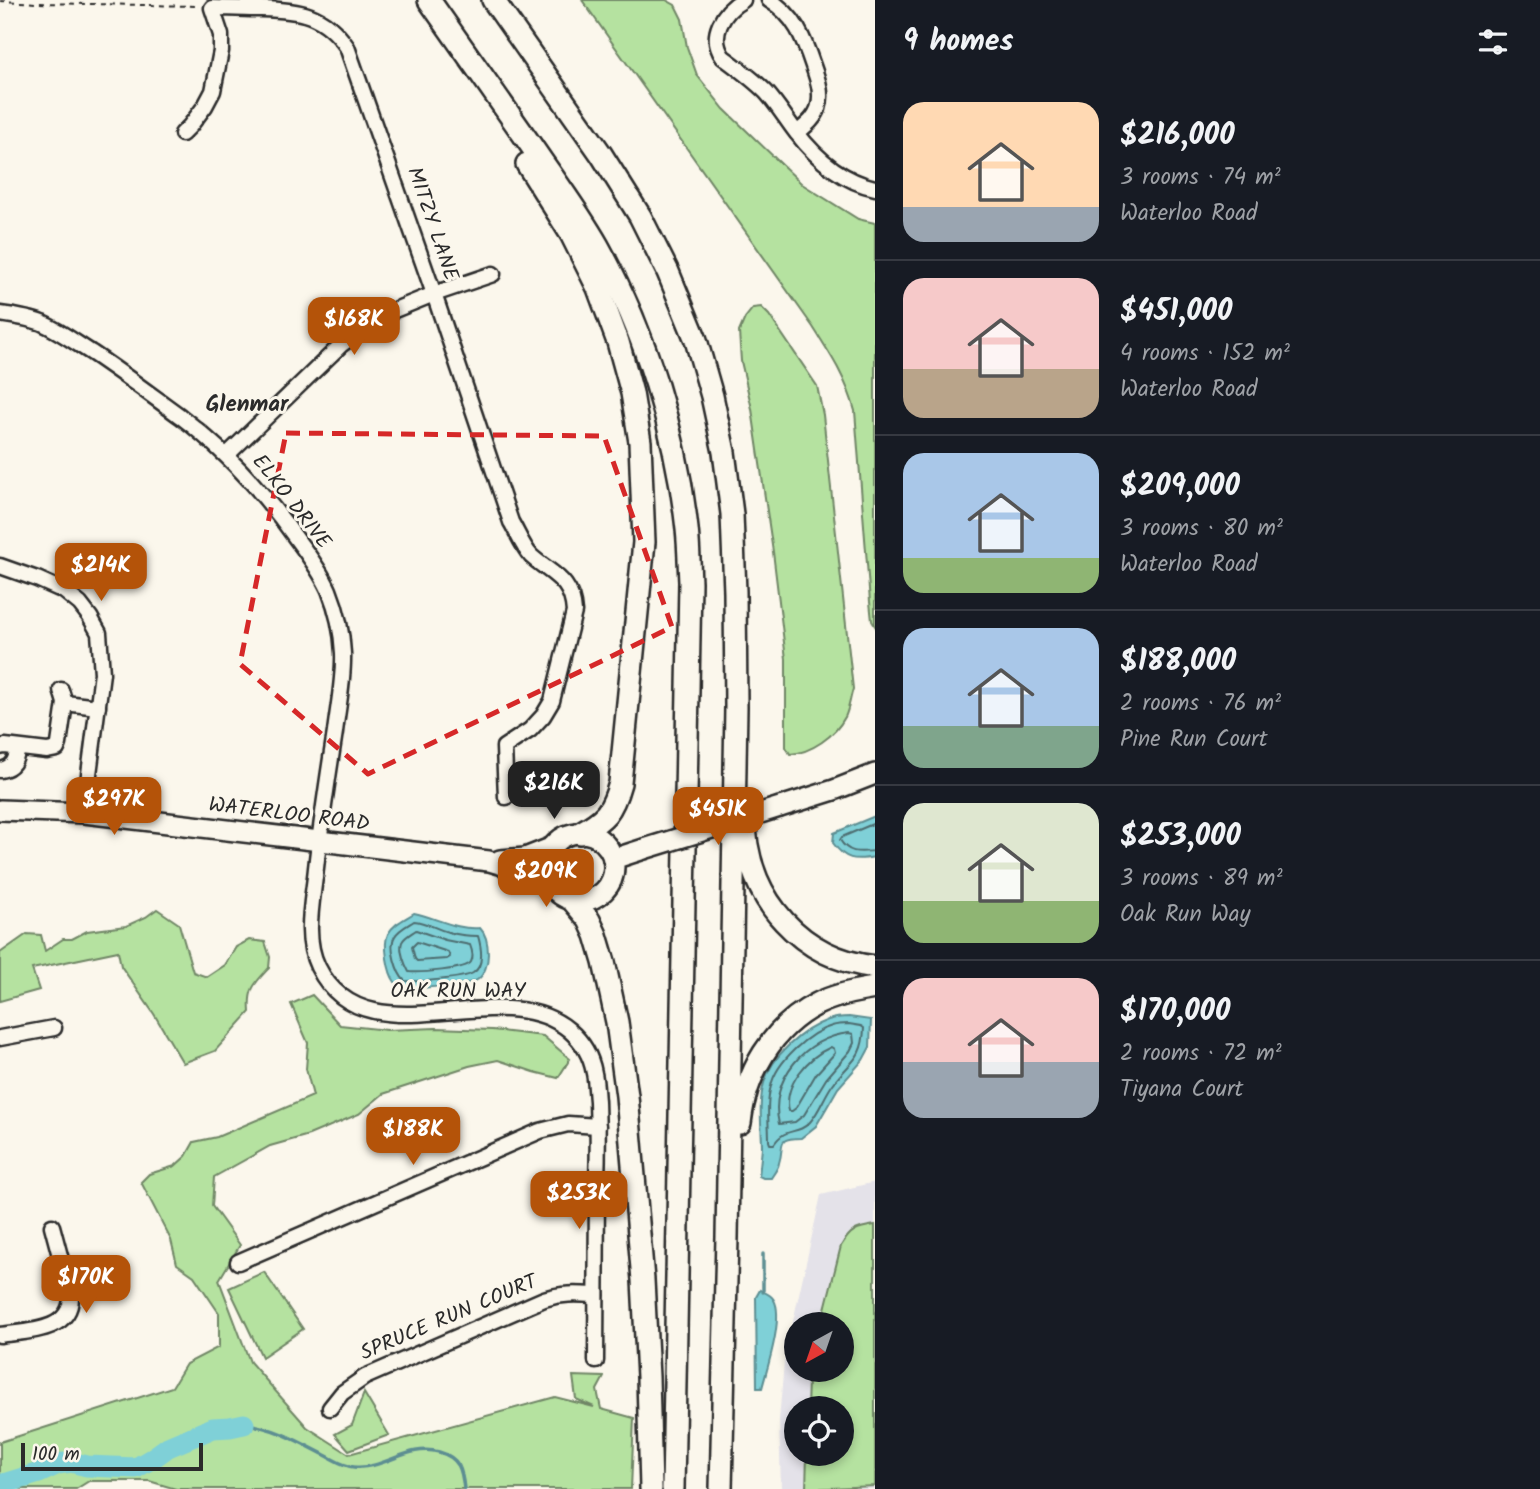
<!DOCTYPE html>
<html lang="en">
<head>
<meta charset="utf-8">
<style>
  body { margin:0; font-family:Kalam,sans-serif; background:#242831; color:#f1f3f6; height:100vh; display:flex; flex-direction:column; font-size:26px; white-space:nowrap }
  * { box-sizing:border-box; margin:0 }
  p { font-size:23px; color:#9ea1a6 }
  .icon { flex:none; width:38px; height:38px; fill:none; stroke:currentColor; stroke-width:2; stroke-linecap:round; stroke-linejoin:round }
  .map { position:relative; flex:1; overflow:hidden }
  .details { display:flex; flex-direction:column; background:#171b24; width:665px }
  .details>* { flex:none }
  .needle { width:46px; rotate:220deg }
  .buttons { position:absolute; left:784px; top:1312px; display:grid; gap:14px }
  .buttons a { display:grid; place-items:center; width:70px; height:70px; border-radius:50%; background:#171b24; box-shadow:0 4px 10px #0003; font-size:35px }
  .scale { position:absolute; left:21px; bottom:18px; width:182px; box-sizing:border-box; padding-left:7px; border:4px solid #2b2b2b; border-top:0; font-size:19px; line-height:24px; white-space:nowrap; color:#2b2b2b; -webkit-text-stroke:5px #fbf7ec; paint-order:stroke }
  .price { position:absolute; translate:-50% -60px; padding:0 16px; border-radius:14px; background:#b45309; color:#fff; font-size:23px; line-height:46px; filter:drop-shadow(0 2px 4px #0008) }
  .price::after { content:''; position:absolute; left:50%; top:42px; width:21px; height:16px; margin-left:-10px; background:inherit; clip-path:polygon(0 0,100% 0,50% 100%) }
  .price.on { background:#222; color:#fff }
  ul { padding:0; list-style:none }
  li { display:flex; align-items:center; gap:21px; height:175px; padding:0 28px }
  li+li { border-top:2px solid #363941 }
  li span { display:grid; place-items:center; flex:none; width:196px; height:140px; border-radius:21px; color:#555 }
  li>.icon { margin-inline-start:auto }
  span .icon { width:84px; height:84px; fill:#fffc; stroke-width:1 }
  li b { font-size:30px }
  h2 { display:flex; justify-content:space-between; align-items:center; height:84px; padding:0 28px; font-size:30px }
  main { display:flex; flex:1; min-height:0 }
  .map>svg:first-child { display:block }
  .built { fill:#e4e2e9; fill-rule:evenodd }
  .green { fill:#b5e2a0; stroke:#708666; stroke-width:2 }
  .water { fill:#7fd0d7; stroke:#5d8e92; stroke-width:2 }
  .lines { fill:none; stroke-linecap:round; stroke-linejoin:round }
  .shore { stroke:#4d6d70; stroke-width:2 }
  .stream { stroke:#5d8e92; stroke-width:3.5 }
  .river { stroke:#7fd0d7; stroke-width:21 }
  .minor-casing { stroke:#2b2b2b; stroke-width:19 }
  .major-casing { stroke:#2b2b2b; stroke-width:24 }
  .highway-casing { stroke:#2b2b2b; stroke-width:26 }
  .path { stroke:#2b2b2b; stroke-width:2; stroke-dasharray:5 5; stroke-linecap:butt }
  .minor { stroke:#fbf7ec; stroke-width:14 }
  .major { stroke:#fbf7ec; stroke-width:19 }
  .highway { stroke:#fbf7ec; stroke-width:21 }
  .major-bridge-casing { stroke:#2b2b2b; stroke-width:24; stroke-linecap:butt }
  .major-bridge { stroke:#fbf7ec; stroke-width:19 }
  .marked { fill:none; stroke:#d62828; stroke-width:5; stroke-dasharray:14 9; stroke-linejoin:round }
  .labels { text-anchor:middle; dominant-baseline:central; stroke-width:6; stroke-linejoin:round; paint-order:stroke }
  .street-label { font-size:21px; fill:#2b2b2b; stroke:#fbf7ec }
  .neighbourhood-label { font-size:23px; font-weight:bold; fill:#2b2b2b; stroke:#fbf7ec }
</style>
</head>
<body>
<main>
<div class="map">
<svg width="875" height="1489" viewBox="0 0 875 1489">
  <rect width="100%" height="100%" fill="#fbf7ec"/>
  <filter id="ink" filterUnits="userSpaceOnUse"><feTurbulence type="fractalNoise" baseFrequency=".0143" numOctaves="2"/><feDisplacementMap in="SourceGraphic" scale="14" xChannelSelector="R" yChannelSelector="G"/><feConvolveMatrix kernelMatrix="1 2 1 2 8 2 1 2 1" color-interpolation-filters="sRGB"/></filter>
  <g filter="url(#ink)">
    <path class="built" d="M 875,1182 L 875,1489 L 781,1489 L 779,1420 L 784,1362 L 821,1195 ZM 796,1325 L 842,1325 L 842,1370 L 796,1370 ZM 796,1409 L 842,1409 L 842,1454 L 796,1454 Z"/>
    <g class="green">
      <path d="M 582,0 L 666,0 L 675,5 L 682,19 L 687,47 L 697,75 L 724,109 L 802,184 L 858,219 L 875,223 L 875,626 L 872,621 L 870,602 L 855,411 C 846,378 831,355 813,327 Z"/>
      <path d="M 761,307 L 769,315 L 817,386 L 823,415 L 853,689 C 850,698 849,709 845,717 C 835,736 811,753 790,754 L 786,747 L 786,659 L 773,552 L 752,409 L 741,361 L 739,332 L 745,318 L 753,308 Z"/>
      <path d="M 157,909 L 179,924 L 193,972 L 207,977 L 225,965 L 236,947 L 249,940 L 265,942 L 270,957 L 269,968 C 254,984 248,989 250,1012 L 215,1051 L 183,1063 L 154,1014 L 121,966 L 118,951 L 32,969 L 39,990 L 0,1001 L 0,953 L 27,934 L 41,935 L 45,951 L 63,939 L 72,939 L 87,931 L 126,926 L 146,917 Z"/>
      <polygon points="312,995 340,1025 387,1030 436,1028 492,1030 543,1036 570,1059 558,1078 534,1072 498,1060 469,1066 383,1094 359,1114 309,1135 270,1146 214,1177 212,1206 240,1245 219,1280 250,1362 307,1427 349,1454 555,1397 594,1407 576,1399 573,1376 604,1377 597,1390 601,1409 634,1418 631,1489 176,1489 149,1481 89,1481 76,1489 0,1489 0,1442 172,1387 186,1364 219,1347 219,1313 194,1276 177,1264 171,1240 141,1182 149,1174 175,1166 186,1156 194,1142 217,1137 313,1096 306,1069 308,1043 291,1004"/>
      <path d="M 875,1225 L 875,1486 L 806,1489 L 807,1454 L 842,1454 L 842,1409 L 807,1409 L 808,1380 L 810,1370 L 842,1370 L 842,1325 L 821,1325 L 841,1246 C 851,1229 857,1228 875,1225 Z"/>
      <polygon points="264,1272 303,1329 262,1357 229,1288"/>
      <polygon points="364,1393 389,1435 349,1450 335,1434 352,1425"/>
    </g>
    <g class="water">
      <path d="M 875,816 L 875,857 C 854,861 845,860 833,843 L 834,833 Z"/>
      <path d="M 414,913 C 437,918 456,930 480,928 C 487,935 488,945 488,954 C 488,962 485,975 477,980 C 467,986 418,988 404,989 C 401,986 398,984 395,982 C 388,973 383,944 388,934 C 393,924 405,919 414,913 Z"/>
      <path d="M 849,1017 L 871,1020 L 870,1047 L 863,1060 L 838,1088 L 816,1126 L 801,1138 C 775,1138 785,1145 779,1163 C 778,1169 774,1173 771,1178 L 763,1178 L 759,1176 C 760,1167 761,1157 762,1148 C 762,1127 758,1104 764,1083 C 771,1056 803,1029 828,1020 C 834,1018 842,1017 849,1017 Z"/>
      <path d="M 760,1290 C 765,1293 771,1294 774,1300 C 784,1317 767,1369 762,1388 L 757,1388 L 756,1297 Z"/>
    </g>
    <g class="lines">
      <g class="shore">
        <path d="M 875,823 L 842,837 L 840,840 C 849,855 861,852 875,851"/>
        <path d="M 414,921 C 426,922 436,929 448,932 C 458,935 468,936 478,936 C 481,946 485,966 473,973 C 463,979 417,982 405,981 C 397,974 388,946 395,936 C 399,929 408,925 414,921 Z"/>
        <path d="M 416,930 L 445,940 L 470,945 C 472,950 474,957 471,962 C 466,970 419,973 409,972 C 405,965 399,950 402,942 C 404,937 412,933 416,930 Z"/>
        <polygon points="417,942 448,952 450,957 447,959 417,961 415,959 412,947"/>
        <path d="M 849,1024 L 861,1026 L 864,1028 C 863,1060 850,1061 833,1084 C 824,1096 820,1111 810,1122 C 797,1136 786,1126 774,1144 L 770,1144 L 769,1141 C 769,1123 766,1103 771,1086 C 776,1062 809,1032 832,1026 C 838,1024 844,1024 849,1024 Z"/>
        <path d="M 849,1033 L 853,1034 L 854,1043 L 850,1051 L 826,1079 L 804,1115 L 795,1122 L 779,1124 C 768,1080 806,1037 849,1033 Z"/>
        <path d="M 831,1047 L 834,1049 L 835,1053 L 816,1074 L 796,1108 L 792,1111 L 789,1111 C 783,1085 808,1057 831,1047 Z"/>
      </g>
      <g class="stream">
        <polyline points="763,1292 763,1254"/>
        <path d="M 244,1424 C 272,1426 300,1442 325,1455 C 335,1460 343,1466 354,1467 C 384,1470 409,1443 439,1452 C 460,1458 462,1470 464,1489"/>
      </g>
      <polyline class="river" points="0,1485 39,1473 58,1464 71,1462 87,1466 136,1468 153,1458 168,1447 213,1428 230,1427 244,1424"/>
      <g class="minor-casing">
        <g id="minor">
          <path d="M 743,0 C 723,11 708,36 723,57 C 738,68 753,79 766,92 C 777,104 786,119 796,132 C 816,158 842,181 875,188"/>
          <path d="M 769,0 C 795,15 804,39 813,66 C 818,80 823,94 818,109 C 814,120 805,126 797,133"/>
          <path d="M 182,134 L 190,126 L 205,106 L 213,91 L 221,51 L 221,35 L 212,8 C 228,8 245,9 261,9 C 299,10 324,13 347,47 L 434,294 L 511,522 C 517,532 523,547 531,556 C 552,575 572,579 574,612 L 552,701 L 543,716 L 530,730 L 504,747 L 506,797"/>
          <path d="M 0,314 C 14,316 29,318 42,323 C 60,331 76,343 92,353 C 122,373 151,395 180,416 C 226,451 265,494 298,541 C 310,557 321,572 329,590 C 337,610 342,631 343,653 C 344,679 338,707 335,732 C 328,777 321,822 316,868 C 313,900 303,937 318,967 C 366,1064 500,971 569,1030 C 582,1041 591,1056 594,1073 C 596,1082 596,1092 597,1101 C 598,1128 598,1154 597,1181 C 597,1241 596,1301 596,1361"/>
          <polyline points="227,455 341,345 373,321 392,311 434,294 493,274"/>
          <polyline points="0,566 37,579 64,591 80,604 90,617 99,633 102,673 84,813"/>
          <polyline points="61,690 65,703 98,707"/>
          <polyline points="0,747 5,746 47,751 57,749 59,744 65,703"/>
          <path d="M 0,770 C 13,768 16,760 18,748"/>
          <polyline points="0,1038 54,1028"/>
          <polyline points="238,1262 540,1131 568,1124 598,1126"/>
          <path d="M 0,1335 C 26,1331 71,1332 71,1297 L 52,1226"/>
          <path d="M 330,1408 L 342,1393 L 365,1377 L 544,1299 C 562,1293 577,1294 596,1295"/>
        </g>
      </g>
      <g class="major-casing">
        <g id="major">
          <polyline points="780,807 834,790 875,774"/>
          <polyline points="0,810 84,813 489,861 520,870 551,885"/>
          <circle cx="580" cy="867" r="34"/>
          <polyline points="613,859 644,849"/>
          <polyline points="500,860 525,858 553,847"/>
        </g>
      </g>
      <g class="highway-casing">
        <g id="highway">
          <path d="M 429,0 C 463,48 496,96 530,144 C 553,178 578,211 598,246 C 646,333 676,431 687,529 C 689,547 689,565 690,582 L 673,1489"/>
          <polyline points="493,0 601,154 640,216 668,272 696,340 712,396 724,452 732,514 735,592 736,707 727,1237 721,1489"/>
          <path d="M 527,164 L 571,234 L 598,288 L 618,342 L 632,393 L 640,442 L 644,542 L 620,783 C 612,812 605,819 580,833"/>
          <path d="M 745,828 C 750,901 801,958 875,967"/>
          <polyline points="573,901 589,920 596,935 604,962 617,1022 627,1096 643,1280 648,1377 651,1489"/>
          <path d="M 740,1123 C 745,1074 772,1027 817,1004 C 835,995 855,991 875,988"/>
        </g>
      </g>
      <polyline class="path" points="0,1 37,3 198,6"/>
      <use href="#minor" class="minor"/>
      <use href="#major" class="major"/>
      <use href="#highway" class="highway"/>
      <g class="major-bridge-casing">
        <polyline id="major-bridge" points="644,849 780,807"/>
      </g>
      <use href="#major-bridge" class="major-bridge"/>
    </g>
  </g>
  <path class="marked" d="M 286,433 L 604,436 L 672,627 L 368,774 L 240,664 Z"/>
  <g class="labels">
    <g class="street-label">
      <text transform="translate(432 224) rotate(71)">MITZY LANE</text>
      <text transform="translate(291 502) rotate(52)">ELKO DRIVE</text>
      <text transform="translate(289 815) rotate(7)">WATERLOO ROAD</text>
      <text x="458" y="991">OAK RUN WAY</text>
      <text transform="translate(449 1318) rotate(-23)">SPRUCE RUN COURT</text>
    </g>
    <g class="neighbourhood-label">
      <text x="247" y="405">Glenmar</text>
    </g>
  </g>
</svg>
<div class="buttons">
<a><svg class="needle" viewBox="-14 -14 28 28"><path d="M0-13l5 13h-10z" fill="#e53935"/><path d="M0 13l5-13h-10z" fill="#9ea1a6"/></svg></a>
<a><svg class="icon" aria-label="locate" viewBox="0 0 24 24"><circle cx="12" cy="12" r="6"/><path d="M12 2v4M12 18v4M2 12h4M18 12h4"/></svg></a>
</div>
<div class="scale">100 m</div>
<b class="price" style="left:354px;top:357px">$168K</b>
<b class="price" style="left:101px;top:603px">$214K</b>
<b class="price on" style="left:554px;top:821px">$216K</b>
<b class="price" style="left:114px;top:837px">$297K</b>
<b class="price" style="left:718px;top:847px">$451K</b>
<b class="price" style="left:546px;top:909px">$209K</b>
<b class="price" style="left:413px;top:1167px">$188K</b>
<b class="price" style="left:579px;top:1231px">$253K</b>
<b class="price" style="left:86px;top:1315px">$170K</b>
</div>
<section class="details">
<h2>9 homes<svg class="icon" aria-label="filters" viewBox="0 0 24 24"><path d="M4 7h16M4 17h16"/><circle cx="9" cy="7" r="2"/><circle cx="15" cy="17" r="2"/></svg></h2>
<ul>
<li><span style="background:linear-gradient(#ffd9b3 75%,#9aa5b1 0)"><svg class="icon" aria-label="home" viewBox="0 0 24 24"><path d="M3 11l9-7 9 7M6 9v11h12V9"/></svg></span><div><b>$216,000</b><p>3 rooms · 74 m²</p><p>Waterloo Road</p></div></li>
<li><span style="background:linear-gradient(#f6c9c9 65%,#b9a48a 0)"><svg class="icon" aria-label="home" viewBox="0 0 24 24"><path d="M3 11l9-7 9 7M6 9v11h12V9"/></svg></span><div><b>$451,000</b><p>4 rooms · 152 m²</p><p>Waterloo Road</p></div></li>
<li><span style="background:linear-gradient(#a9c7e8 75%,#8fb573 0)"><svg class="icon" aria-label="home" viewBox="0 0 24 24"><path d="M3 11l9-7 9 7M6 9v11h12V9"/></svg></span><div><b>$209,000</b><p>3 rooms · 80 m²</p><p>Waterloo Road</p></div></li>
<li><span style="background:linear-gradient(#a9c7e8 70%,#7fa58c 0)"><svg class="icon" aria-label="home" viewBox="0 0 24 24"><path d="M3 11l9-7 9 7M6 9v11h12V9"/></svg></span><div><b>$188,000</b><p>2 rooms · 76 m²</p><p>Pine Run Court</p></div></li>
<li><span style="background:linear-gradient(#dfe7d0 70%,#8fb573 0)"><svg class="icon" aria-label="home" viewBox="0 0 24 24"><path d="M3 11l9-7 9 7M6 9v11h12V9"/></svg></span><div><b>$253,000</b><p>3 rooms · 89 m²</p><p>Oak Run Way</p></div></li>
<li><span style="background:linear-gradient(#f6c9c9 60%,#9aa5b1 0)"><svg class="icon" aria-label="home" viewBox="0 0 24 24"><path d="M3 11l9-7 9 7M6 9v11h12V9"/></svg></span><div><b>$170,000</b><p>2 rooms · 72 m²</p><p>Tiyana Court</p></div></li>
</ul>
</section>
</main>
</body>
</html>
